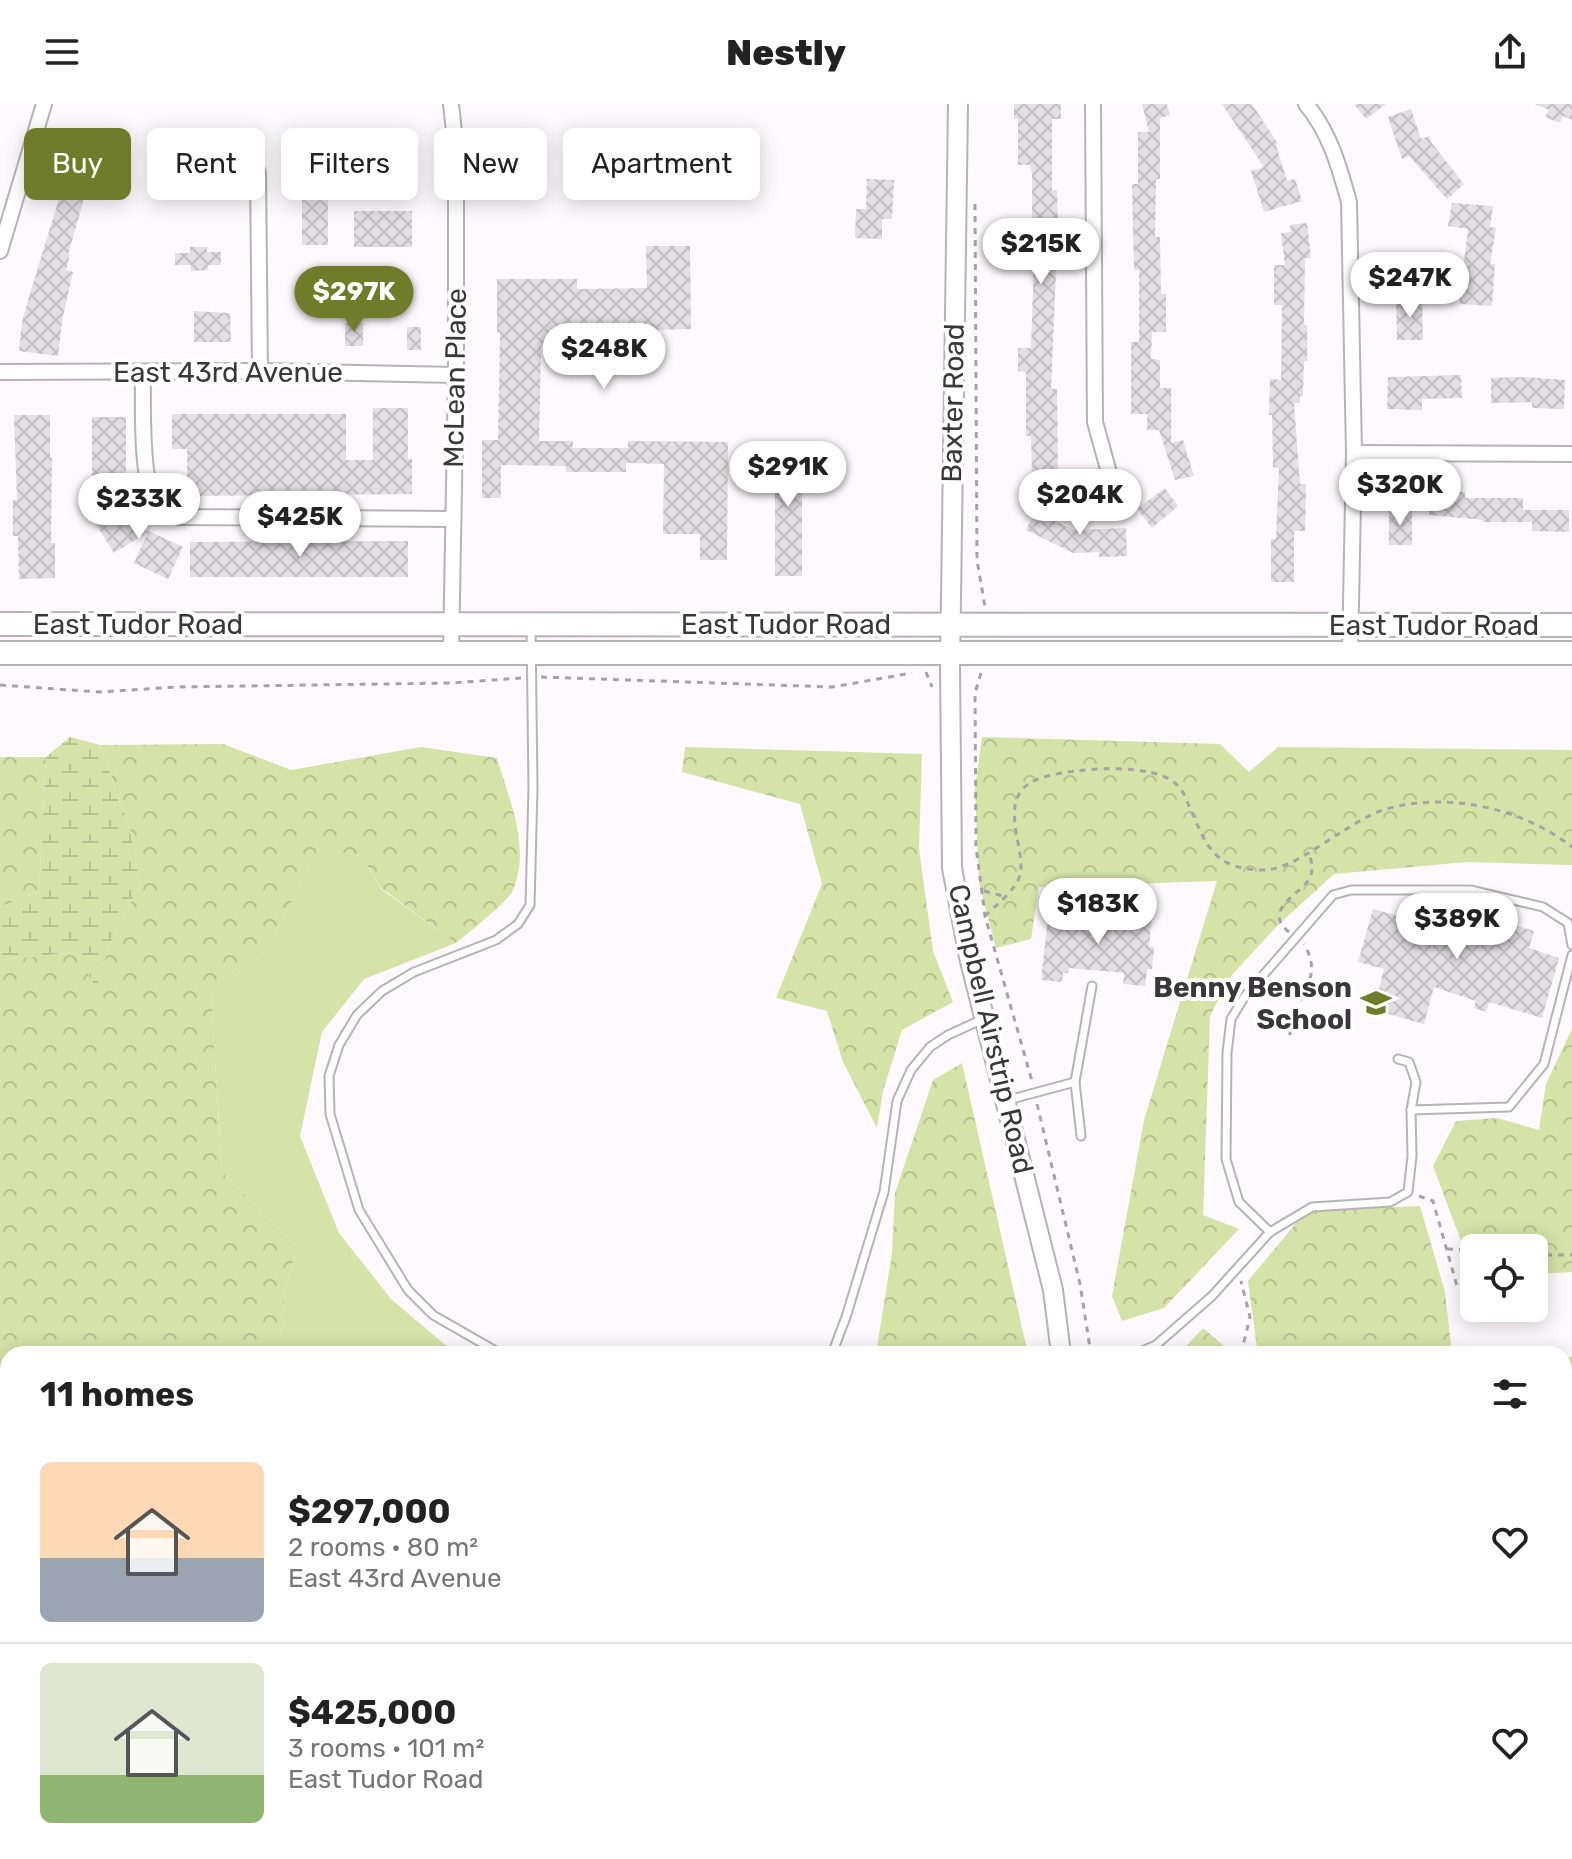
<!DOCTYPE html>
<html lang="en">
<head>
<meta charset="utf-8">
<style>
  body { margin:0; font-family:Rubik,sans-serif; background:#f2f2f2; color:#222; height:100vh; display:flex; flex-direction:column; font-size:30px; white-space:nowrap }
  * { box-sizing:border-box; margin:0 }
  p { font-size:26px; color:#767676 }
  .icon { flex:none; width:44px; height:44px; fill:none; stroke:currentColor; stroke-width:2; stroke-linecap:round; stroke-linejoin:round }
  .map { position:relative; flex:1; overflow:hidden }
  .panel { position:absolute; left:0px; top:1242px; width:1572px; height:514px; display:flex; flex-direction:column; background:#fff; border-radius:24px 24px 0 0; box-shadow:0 4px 20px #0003 }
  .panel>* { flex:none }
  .hud { position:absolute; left:24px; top:24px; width:800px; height:72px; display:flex; gap:16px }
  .tools { position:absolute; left:1460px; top:1130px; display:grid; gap:16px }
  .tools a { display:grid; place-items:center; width:88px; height:88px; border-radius:12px; background:#fff; box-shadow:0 4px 20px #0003; font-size:40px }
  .price { position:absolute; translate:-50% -68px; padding:0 18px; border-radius:28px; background:#fff; color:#222; font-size:26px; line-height:52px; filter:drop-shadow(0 2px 4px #0008) }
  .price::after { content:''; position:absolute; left:50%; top:48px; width:24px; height:18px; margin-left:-12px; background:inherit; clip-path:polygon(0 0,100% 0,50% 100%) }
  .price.current { background:#6f7d2a; color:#fff }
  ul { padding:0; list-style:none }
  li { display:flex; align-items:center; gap:24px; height:200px; padding:0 40px }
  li+li { border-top:2px solid #e0e0e0 }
  li span { display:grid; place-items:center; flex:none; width:224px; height:160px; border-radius:12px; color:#555 }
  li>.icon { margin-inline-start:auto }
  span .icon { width:96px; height:96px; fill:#fffc; stroke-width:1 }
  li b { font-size:34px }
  h2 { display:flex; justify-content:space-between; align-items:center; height:96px; padding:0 40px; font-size:34px }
  .chip { padding:0 28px; border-radius:12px; background:#fff; box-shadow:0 4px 20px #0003; font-size:28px; line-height:72px }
  .chip.current { background:#6f7d2a; color:#fff }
  header { display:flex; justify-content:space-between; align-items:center; height:104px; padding:0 40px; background:#fff; font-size:36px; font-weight:800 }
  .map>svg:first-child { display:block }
  .grass { fill:#d5e2a8 }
  .forest { fill:url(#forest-crowns) }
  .wetland { fill:url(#wetland-marsh) }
  .garden { fill:url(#garden-dots) }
  .building { fill:url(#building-cross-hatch) }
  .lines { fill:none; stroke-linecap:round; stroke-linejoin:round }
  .service-casing { stroke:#b7b2b5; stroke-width:11 }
  .minor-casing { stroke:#b7b2b5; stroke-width:18 }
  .tertiary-casing { stroke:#b7b2b5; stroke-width:22 }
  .primary-casing { stroke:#b7b2b5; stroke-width:26 }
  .path { stroke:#a6a2a5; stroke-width:3; stroke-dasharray:6 6; stroke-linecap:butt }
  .service { stroke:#fff; stroke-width:7 }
  .minor { stroke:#fff; stroke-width:14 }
  .tertiary { stroke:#fff; stroke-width:18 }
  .primary { stroke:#fff; stroke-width:22 }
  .labels { text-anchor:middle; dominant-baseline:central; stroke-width:8; stroke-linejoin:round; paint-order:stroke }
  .street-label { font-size:28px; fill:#393739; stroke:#fff }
  .poi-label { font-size:28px; font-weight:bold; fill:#393739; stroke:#fff; text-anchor:end }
</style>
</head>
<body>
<header><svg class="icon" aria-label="menu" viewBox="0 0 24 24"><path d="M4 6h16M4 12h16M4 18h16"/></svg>Nestly<svg class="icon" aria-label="share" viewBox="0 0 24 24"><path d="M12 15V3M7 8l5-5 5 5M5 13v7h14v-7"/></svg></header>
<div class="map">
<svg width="1572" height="1755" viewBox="0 0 1572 1755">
  <defs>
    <pattern id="forest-crowns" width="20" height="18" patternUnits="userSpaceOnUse" patternTransform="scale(2)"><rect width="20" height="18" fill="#d5e2a8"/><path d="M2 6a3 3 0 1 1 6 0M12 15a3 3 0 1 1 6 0" fill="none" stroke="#b8c291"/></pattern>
    <pattern id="wetland-marsh" width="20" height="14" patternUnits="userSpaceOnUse" patternTransform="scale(2)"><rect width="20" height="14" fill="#d5e2a8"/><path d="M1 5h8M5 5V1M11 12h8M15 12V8" fill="none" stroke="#b8c291"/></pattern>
    <pattern id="garden-dots" width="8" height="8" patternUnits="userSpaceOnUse" patternTransform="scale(2)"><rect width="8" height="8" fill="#d5e2a8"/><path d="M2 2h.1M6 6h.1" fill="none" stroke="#b8c291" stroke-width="1.8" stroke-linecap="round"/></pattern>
    <pattern id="building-cross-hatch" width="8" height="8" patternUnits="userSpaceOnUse" patternTransform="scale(2)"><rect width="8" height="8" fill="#e3dee2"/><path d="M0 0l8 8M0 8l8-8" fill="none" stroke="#c4bfc3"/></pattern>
  </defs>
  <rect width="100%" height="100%" fill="#fef9fc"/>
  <polygon class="grass" points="318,745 361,752 381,785 456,839 364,875 322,928 300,1032 339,1129 391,1195 456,1250 298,1250 281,1235 285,1188 297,1143 222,1068 211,890 267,846"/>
  <g class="forest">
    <polygon points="982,633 1220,640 1249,668 1278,643 1572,646 1572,761 1467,758 1334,770 1277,822 1231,872 1210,912 1203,1111 1239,1125 1164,1204 1122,1217 1112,1192 1144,1016 1217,777 1039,783 1031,835 996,844 979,779 975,684"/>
    <path d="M 223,640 L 291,666 L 421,643 L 497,654 C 509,695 532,745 512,788 C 506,799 468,829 456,839 L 381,784 L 361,752 L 318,745 L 267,846 L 211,890 L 222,1068 L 297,1143 L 285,1188 L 281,1235 L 298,1250 L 8,1250 L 8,1748 L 862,1748 L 857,1755 L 0,1755 L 0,856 L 76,848 L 97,884 L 108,844 L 140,780 L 131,728 L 100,641 Z"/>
    <polygon points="685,643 922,650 919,745 933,847 953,898 902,926 883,987 877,1024 843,958 827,907 776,894 822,780 800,700 682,668"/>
    <polygon points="0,653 46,653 39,787 0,803"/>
    <polygon points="1572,925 1572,1168 1534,1170 1534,1144 1474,1144 1474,1148 1464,1145 1433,1062 1456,1017 1497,1014 1539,1026 1546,980"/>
    <polygon points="962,959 1028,1250 876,1250 892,1149 895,1089 933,976"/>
    <polygon points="1420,1102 1445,1188 1452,1250 1285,1250 1257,1244 1248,1177 1306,1107"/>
    <polygon points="1203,1224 1225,1243 1215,1250 1179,1250"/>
    <polygon points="1564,1253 1572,1253 1572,1324 1564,1321"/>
    <polygon points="961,1748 1061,1748 1063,1755 957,1755"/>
  </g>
  <polygon class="wetland" points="70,633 100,641 131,728 140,780 108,844 97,886 76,848 0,856 0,803 39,787 46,653"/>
  <polygon class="garden" points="1564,1321 1572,1324 1572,1755 1063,1755 1061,1748 1564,1748"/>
  <g class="building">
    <polygon points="1014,0 1061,0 1061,15 1052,15 1052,86 1057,86 1058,122 1051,285 1057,285 1058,374 1032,375 1031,332 1026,332 1026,268 1018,267 1018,244 1031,244 1035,122 1032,122 1032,69 1030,61 1018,61 1018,15 1014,15"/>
    <polygon points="1142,0 1167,0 1170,11 1160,14 1160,75 1156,75 1155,133 1160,133 1161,190 1166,190 1166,228 1152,228 1151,255 1160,256 1160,284 1171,284 1171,339 1183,336 1194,372 1175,376 1159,326 1147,326 1147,310 1131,310 1131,238 1139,238 1139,166 1134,166 1132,80 1138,80 1138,28 1149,28"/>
    <polygon points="1222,0 1252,0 1278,40 1276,41 1287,77 1295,75 1302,97 1264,108 1251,67 1264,63"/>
    <polygon points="1354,0 1386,0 1366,15"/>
    <polygon points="1535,0 1572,0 1572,16 1563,12 1560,19 1545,13 1549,6"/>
    <polygon points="1411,5 1421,35 1429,32 1431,38 1464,80 1447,95 1409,52 1402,55 1388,13"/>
    <polygon points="80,40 101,46 93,78 89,77 68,151 70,151 66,166 73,168 62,217 58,252 19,247 22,218 32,183 66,72 61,71 67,45 78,48"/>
    <polygon points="352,52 393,52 392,83 352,83"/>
    <polygon points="867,75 894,76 892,115 882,115 882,135 855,134 856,105 866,105"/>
    <rect x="302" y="82" width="26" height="59"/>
    <polygon points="1452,99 1493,102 1490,123 1496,124 1490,160 1495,160 1492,202 1460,200 1460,185 1452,184 1454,157 1464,158 1468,125 1448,122"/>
    <rect x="354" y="107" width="58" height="36"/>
    <polygon points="1307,119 1311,154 1305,154 1304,221 1307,221 1307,257 1304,257 1303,292 1300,292 1300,299 1294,299 1300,380 1306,380 1305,427 1294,427 1294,478 1271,478 1271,435 1276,435 1279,364 1273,363 1272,311 1269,311 1270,275 1281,276 1282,201 1274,201 1274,161 1285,161 1281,129 1291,128 1290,121"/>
    <polygon points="646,142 690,142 691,225 550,229 541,243 539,337 573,337 573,344 628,344 628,337 728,338 727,456 700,456 700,430 663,430 664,360 626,359 626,368 566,368 566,362 501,361 501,394 482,394 482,336 498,336 500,229 497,229 497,175 577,175 577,185 647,184"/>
    <polygon points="190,143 207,143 207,148 221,148 221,161 208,161 208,166 191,167 191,161 175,161 175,149 190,149"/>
    <polygon points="1422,196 1423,236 1397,236 1396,197"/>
    <polygon points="194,207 230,209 231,238 194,238"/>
    <rect x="345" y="219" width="18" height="23"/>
    <rect x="407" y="223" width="14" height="23"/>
    <polygon points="1461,271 1462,294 1422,295 1422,306 1387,305 1388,273"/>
    <polygon points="1524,273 1565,276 1564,305 1532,304 1532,298 1491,299 1491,274"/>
    <polygon points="373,304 408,304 408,355 412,355 412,390 187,392 187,345 172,345 172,310 346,310 346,356 373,356"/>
    <polygon points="14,311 50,311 50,354 52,354 51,439 55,439 55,474 19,475 18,432 13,432 13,396 17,396"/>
    <rect x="92" y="313" width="34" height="84"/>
    <rect x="775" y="338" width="27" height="134"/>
    <polygon points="1165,384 1178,402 1152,424 1137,405"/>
    <polygon points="1430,388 1465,388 1465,394 1523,394 1523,406 1569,406 1569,428 1532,427 1532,418 1483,418 1483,416 1429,411"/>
    <polygon points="124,398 140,423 183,443 168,475 134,459 148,428 114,449 94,417"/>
    <rect x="1389" y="405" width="23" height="36"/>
    <polygon points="1035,407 1073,426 1126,424 1127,452 1099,453 1099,448 1073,449 1026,426"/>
    <polygon points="408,437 408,473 190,473 190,438"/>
    <polygon points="1459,794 1517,811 1514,821 1534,827 1529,844 1559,854 1542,914 1489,898 1486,908 1474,904 1476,897 1434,883 1424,920 1374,906 1384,865 1358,858 1373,805 1427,820 1430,811 1445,816 1447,810 1454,812"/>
    <polygon points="1049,805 1072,808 1071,813 1120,818 1122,807 1152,810 1149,843 1154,843 1152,865 1147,865 1145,882 1123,880 1124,869 1069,864 1068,869 1063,869 1062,878 1041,876"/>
  </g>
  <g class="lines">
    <g class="service-casing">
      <g id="service">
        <polyline points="1075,978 1081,1032"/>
        <polyline points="1008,996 1075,978 1092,882"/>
        <polyline points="1411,1006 1509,1003 1544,960 1572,851"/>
        <polyline points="1270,1128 1239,1098 1226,1055 1227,949 1231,915 1245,892 1333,791 1351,786 1471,786 1543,803 1568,819 1572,841"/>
        <polyline points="501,1250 433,1211 408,1186 359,1106 330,1010 329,972 339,941 357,911 382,887 414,868 496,836 518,820 530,801 533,684 531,523"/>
        <polyline points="832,1250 846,1213 884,1088 897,997 911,966 930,943 948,931 983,915"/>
        <polyline points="1125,1250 1140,1248 1156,1241 1212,1192 1270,1128 1312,1103 1390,1098 1408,1088 1412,1052 1411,1006 1416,978 1409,958 1398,955"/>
      </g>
    </g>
    <g class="minor-casing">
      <g id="minor">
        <polyline points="451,0 456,46 456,271 451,549"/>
        <polyline points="1093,0 1095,318 1108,365"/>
        <path d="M 1306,0 C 1330,29 1339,62 1349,98 L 1354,349 L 1350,549"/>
        <polyline points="258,68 260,267"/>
        <polyline points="0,147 44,0"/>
        <polyline points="0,268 260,267 456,271"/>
        <path d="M 143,268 C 143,295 140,383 157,401 C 163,408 170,411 179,413 L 453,415"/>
        <polyline points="1354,349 1572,350"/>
      </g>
    </g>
    <g class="tertiary-casing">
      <g id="tertiary">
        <polyline points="958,0 950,563 952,764 969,853 1053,1186 1061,1250"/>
        <polyline points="930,1755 934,1748"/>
      </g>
    </g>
    <g class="primary-casing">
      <g id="primary">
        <polyline points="0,520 1572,521"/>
        <polyline points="0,549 1572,549"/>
      </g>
    </g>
    <g class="path">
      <polyline points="975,100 977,456 985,503"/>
      <polyline points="926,568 932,583"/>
      <polyline points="981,569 975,589 976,743 985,812 1032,977"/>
      <polyline points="541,573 832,583 912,569"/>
      <polyline points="0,581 99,588 177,583 451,579 521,574"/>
      <polyline points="984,787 1003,792"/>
      <path d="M 985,812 C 996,801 1016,786 1020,771 C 1027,743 992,690 1041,674 C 1070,664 1155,657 1177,681 C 1183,686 1186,695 1189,702 C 1206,739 1211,763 1258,766 C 1287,768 1316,743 1340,729 C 1353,721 1368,711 1383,706 C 1445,687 1521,703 1572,743"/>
      <path d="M 1289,828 C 1260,805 1304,789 1310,773 C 1314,764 1311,757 1309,748"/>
      <path d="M 1290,931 C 1290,893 1327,879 1304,840"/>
      <polyline points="1037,1000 1080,1180 1091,1250"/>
      <polyline points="1419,1092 1433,1097 1457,1182 1474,1195"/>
      <polyline points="1447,1145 1474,1146"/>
      <polyline points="1534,1151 1572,1151"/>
      <polyline points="1515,1204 1521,1205"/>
      <polyline points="1241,1250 1250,1213 1241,1177"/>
      <polyline points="1564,1389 1572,1394"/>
      <polyline points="0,1684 8,1684"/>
      <polyline points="1461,1748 1476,1755"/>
      <polyline points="899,1755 904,1748"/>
      <polyline points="1084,1755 1085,1748"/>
      <polyline points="1208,1755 1212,1748 1231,1752 1307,1755"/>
      <polyline points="1313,1755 1334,1755 1350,1748"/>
      <polyline points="1445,1755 1448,1748"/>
      <polyline points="1478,1755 1489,1748"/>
      <polyline points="1563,1755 1572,1748"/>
    </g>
    <use href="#service" class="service"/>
    <use href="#minor" class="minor"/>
    <use href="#tertiary" class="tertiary"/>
    <use href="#primary" class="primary"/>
  </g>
  <defs>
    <g id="school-bare" transform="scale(2.4)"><path d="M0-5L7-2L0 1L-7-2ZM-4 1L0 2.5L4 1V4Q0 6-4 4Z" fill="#6f7d2a" stroke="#fff" stroke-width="2.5" paint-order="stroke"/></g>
  </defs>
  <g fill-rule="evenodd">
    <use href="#school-bare" x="1376" y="899"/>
  </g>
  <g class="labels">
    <g class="street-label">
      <text x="228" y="268">East 43rd Avenue</text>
      <text transform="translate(455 274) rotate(-89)">McLean Place</text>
      <text transform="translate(953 299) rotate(-89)">Baxter Road</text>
      <text x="138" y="520">East Tudor Road</text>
      <text x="786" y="520">East Tudor Road</text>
      <text x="1434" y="521">East Tudor Road</text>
      <text transform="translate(991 925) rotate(77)">Campbell Airstrip Road</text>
    </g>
    <g class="poi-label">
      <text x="1352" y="883">Benny Benson<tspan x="1352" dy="32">School</tspan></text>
    </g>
  </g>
</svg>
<div class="tools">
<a><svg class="icon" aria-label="locate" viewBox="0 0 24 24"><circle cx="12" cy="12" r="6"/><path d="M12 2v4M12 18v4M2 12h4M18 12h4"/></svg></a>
</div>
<b class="price" style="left:1041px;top:182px">$215K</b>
<b class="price" style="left:1410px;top:216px">$247K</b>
<b class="price current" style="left:354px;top:230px">$297K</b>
<b class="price" style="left:604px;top:287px">$248K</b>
<b class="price" style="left:788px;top:405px">$291K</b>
<b class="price" style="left:1400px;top:423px">$320K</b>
<b class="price" style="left:1080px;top:433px">$204K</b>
<b class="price" style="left:139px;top:437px">$233K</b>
<b class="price" style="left:300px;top:455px">$425K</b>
<b class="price" style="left:1098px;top:842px">$183K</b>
<b class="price" style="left:1457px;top:857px">$389K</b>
<div class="hud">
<a class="chip current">Buy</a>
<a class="chip">Rent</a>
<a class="chip">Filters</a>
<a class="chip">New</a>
<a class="chip">Apartment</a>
</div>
<section class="panel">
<h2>11 homes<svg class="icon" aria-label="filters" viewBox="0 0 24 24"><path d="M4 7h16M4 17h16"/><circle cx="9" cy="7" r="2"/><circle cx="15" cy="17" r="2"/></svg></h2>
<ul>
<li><span style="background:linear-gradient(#ffd9b3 60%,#9aa5b1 0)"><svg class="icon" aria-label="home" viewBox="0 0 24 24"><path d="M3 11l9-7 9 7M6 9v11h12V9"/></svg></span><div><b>$297,000</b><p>2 rooms · 80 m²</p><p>East 43rd Avenue</p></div><svg class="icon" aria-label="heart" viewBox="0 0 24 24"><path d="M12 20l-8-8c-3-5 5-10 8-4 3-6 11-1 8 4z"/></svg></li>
<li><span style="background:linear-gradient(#dfe7d0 70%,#8fb573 0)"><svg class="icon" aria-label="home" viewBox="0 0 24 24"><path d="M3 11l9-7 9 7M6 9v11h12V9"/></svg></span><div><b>$425,000</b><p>3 rooms · 101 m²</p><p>East Tudor Road</p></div><svg class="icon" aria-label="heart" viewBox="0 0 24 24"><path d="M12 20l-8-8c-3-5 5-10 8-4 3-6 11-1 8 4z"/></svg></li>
</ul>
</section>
</div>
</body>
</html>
